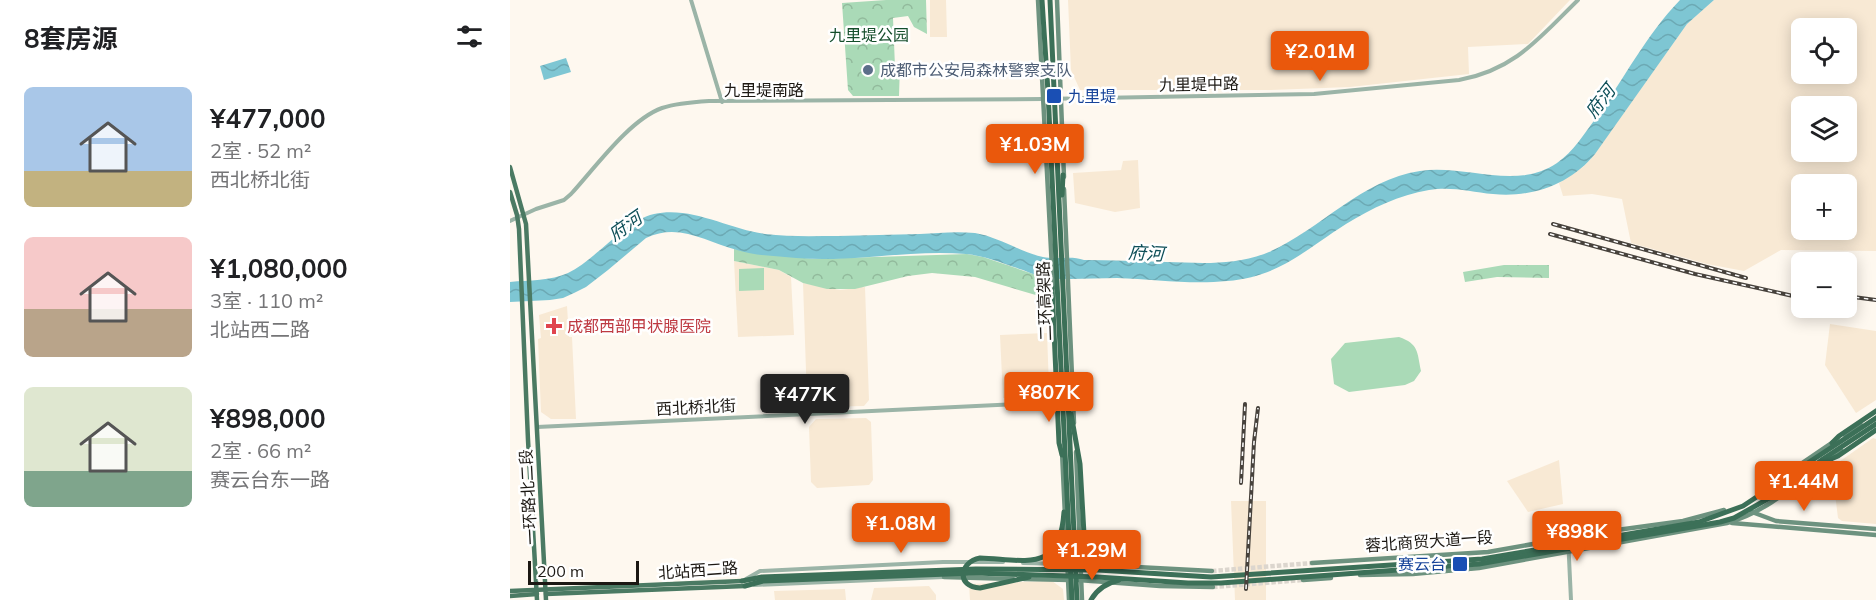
<!DOCTYPE html>
<html lang="zh">
<head>
<meta charset="utf-8">
<style>
  body { margin:0; font-family:Mulish,"Noto Sans SC",sans-serif; background:#f6f6f6; color:#202124; height:100vh; display:flex; flex-direction:column; font-size:22px; white-space:nowrap }
  * { box-sizing:border-box; margin:0 }
  p { font-size:20px; color:#757577 }
  .icon { flex:none; width:33px; height:33px; fill:none; stroke:currentColor; stroke-width:2; stroke-linecap:round; stroke-linejoin:round }
  .map { position:relative; flex:1; overflow:hidden }
  .drawer { display:flex; flex-direction:column; background:#fff; width:510px }
  .drawer>* { flex:none }
  .fabs { position:absolute; left:1281px; top:18px; display:grid; gap:12px }
  .fabs a { display:grid; place-items:center; width:66px; height:66px; border-radius:9px; background:#fff; box-shadow:0 3px 15px #0003; font-size:30px }
  .scale { position:absolute; left:18px; bottom:15px; width:111px; box-sizing:border-box; padding-left:6px; border:3px solid #1c1813; border-top:0; font-size:16px; line-height:21px; white-space:nowrap; color:#1c1813; -webkit-text-stroke:4px #fff; paint-order:stroke }
  .price { position:absolute; translate:-50% -51px; padding:0 14px; border-radius:6px; background:#ea580c; color:#fff; font-size:20px; line-height:39px; filter:drop-shadow(0 2px 3px #0008) }
  .price::after { content:''; position:absolute; left:50%; top:36px; width:18px; height:14px; margin-left:-9px; background:inherit; clip-path:polygon(0 0,100% 0,50% 100%) }
  .price.active { background:#222; color:#fff }
  ul { padding:0; list-style:none }
  li { display:flex; align-items:center; gap:18px; height:150px; padding:0 24px }
  li span { display:grid; place-items:center; flex:none; width:168px; height:120px; border-radius:9px; color:#555 }
  li>.icon { margin-inline-start:auto }
  span .icon { width:72px; height:72px; fill:#fffc; stroke-width:1 }
  li b { font-size:26px }
  h2 { display:flex; justify-content:space-between; align-items:center; height:72px; padding:0 24px; font-size:26px }
  main { display:flex; flex:1; min-height:0 }
  .map>svg:first-child { display:block }
  .built { fill:#f8e9d4; fill-rule:evenodd }
  .park { fill:url(#park-crowns) }
  .garden { fill:#aadab7 }
  .water { fill:url(#water-waves) }
  .lines { fill:none; stroke-linecap:round; stroke-linejoin:round }
  .secondary-tunnel { stroke:#dcd6ce; stroke-width:4.5; stroke-dasharray:4.5 2; stroke-linecap:butt }
  .tertiary { stroke:#9bb4a7; stroke-width:4 }
  .secondary { stroke:#6d927f; stroke-width:4.5 }
  .primary { stroke:#4b7a63; stroke-width:4.5 }
  .trunk { stroke:#3c7058; stroke-width:5 }
  .rail-casing { stroke:#47423c; stroke-width:4 }
  .rail { stroke:#fff; stroke-width:1.5; stroke-dasharray:4.5; stroke-linecap:butt }
  .service-dot { fill:#5c6f8a; stroke:#fff; stroke-width:2 }
  .transit-dot { fill:#1a4fb4; stroke:#fff; stroke-width:2 }
  .health-dot { fill:#e0444e; stroke:#fff; stroke-width:2 }
  .labels { text-anchor:middle; dominant-baseline:central; stroke-width:5; stroke-linejoin:round; paint-order:stroke }
  .park-label { font-size:16px; fill:#144e2b; stroke:#fff }
  .service-label { font-size:16px; fill:#4e5e75; stroke:#fff; text-anchor:start }
  .street-label { font-size:16px; fill:#1c1813; stroke:#fff }
  .transit-label { font-size:16px; fill:#164399; stroke:#fff; text-anchor:start }
  .health-label { font-size:16px; fill:#be3a42; stroke:#fff; text-anchor:start }
  .water-label { font-size:18px; font-style:italic; fill:#0e4f58; stroke:#fff }
</style>
</head>
<body>
<main>
<section class="drawer">
<h2>8套房源<svg class="icon" aria-label="filters" viewBox="0 0 24 24"><path d="M4 7h16M4 17h16"/><circle cx="9" cy="7" r="2"/><circle cx="15" cy="17" r="2"/></svg></h2>
<ul>
<li><span style="background:linear-gradient(#a9c7e8 70%,#c2b280 0)"><svg class="icon" aria-label="home" viewBox="0 0 24 24"><path d="M3 11l9-7 9 7M6 9v11h12V9"/></svg></span><div><b>¥477,000</b><p>2室 · 52 m²</p><p>西北桥北街</p></div></li>
<li><span style="background:linear-gradient(#f6c9c9 60%,#b9a48a 0)"><svg class="icon" aria-label="home" viewBox="0 0 24 24"><path d="M3 11l9-7 9 7M6 9v11h12V9"/></svg></span><div><b>¥1,080,000</b><p>3室 · 110 m²</p><p>北站西二路</p></div></li>
<li><span style="background:linear-gradient(#dfe7d0 70%,#7fa58c 0)"><svg class="icon" aria-label="home" viewBox="0 0 24 24"><path d="M3 11l9-7 9 7M6 9v11h12V9"/></svg></span><div><b>¥898,000</b><p>2室 · 66 m²</p><p>赛云台东一路</p></div></li>
</ul>
</section>
<div class="map">
<svg width="1366" height="600" viewBox="0 0 1366 600">
  <defs>
    <pattern id="park-crowns" width="20" height="18" patternUnits="userSpaceOnUse" patternTransform="scale(1.5)"><rect width="20" height="18" fill="#aadab7"/><path d="M2 6a3 3 0 1 1 6 0M12 15a3 3 0 1 1 6 0" fill="none" stroke="#92ba9c"/></pattern>
    <pattern id="water-waves" width="16" height="10" patternUnits="userSpaceOnUse" patternTransform="scale(1.5)"><rect width="16" height="10" fill="#7ec6d3"/><path d="M0 5q4-4 8 0t8 0" fill="none" stroke="#6ca9b4"/></pattern>
  </defs>
  <rect width="100%" height="100%" fill="#fef8ef"/>
  <g class="built">
    <polygon points="420,0 436,0 437,37 420,37"/>
    <polygon points="558,0 1060,0 1018,44 958,47 959,74 840,87 761,90 570,90 561,70"/>
    <path d="M 1204,0 L 1366,0 L 1366,251 L 1271,250 L 1234,271 L 1197,264 L 1121,243 L 1112,199 L 1082,194 L 1053,196 L 1049,183 L 1073,167 L 1081,159 L 1177,24 ZM 1292,28 L 1336,28 L 1336,74 L 1292,74 ZM 1292,106 L 1336,106 L 1336,152 L 1292,152 ZM 1292,184 L 1336,184 L 1336,230 L 1292,230 Z"/>
    <polygon points="628,160 630,208 605,212 565,203 563,173 611,170 613,161"/>
    <polygon points="224,261 269,270 281,277 284,335 228,337"/>
    <polygon points="293,283 330,290 355,287 359,400 354,406 305,407 297,400"/>
    <polygon points="57,306 59,337 62,337 66,419 41,419 31,412 28,339 31,338 29,315"/>
    <polygon points="1320,324 1366,331 1366,400 1346,413 1315,365"/>
    <polygon points="537,333 539,387 530,398 493,398 490,335"/>
    <polygon points="356,418 361,422 363,480 359,485 307,488 301,482 299,427 306,419"/>
    <polygon points="1363,438 1366,439 1366,524 1332,521 1328,518 1322,470 1326,464"/>
    <polygon points="1049,460 1053,504 1018,512 997,481"/>
    <polygon points="721,501 756,501 756,600 725,600"/>
    <polygon points="542,581 553,589 554,600 460,600 459,584"/>
    <polygon points="419,586 426,595 426,600 361,600 364,588"/>
    <polygon points="335,589 336,600 265,600 264,591"/>
  </g>
  <g class="park">
    <polygon points="376,0 416,0 417,34 404,27 398,16 383,18 385,67 390,65 389,96 343,96 338,90 332,3"/>
    <polygon points="224,249 303,259 457,254 473,257 535,278 536,298 465,277 422,273 398,276 345,289 317,289 293,283 269,270 224,261"/>
    <polygon points="994,265 1039,265 1039,278 987,277 955,282 953,272"/>
  </g>
  <g class="garden">
    <polygon points="254,268 254,290 229,291 229,269"/>
    <path d="M 889,337 C 909,344 907,352 911,371 L 904,381 L 895,385 L 839,392 L 824,384 L 821,359 L 835,343 Z"/>
  </g>
  <g class="water">
    <path d="M 1170,0 L 1204,0 L 1177,24 L 1085,154 C 1061,184 1022,198 983,194 C 961,192 941,186 919,190 C 889,195 862,208 836,224 C 795,250 769,277 717,281 C 681,285 643,279 607,278 C 584,278 560,280 537,278 C 529,277 521,273 513,270 C 494,264 476,256 456,254 C 400,249 343,263 286,258 C 267,256 245,256 227,250 C 196,242 169,222 136,238 L 98,270 L 76,287 L 64,293 L 53,298 L 40,300 L 0,302 L 0,282 C 19,280 41,281 58,273 C 87,259 114,221 144,214 C 182,206 218,229 255,234 C 279,237 304,236 328,236 C 355,235 383,235 410,234 C 428,233 446,231 465,233 C 489,237 510,252 533,257 C 547,260 561,255 574,260 C 601,260 629,261 656,262 C 691,263 725,266 759,252 C 811,229 851,180 910,171 C 955,164 1006,191 1047,163 C 1064,151 1074,134 1086,118 C 1114,79 1136,35 1170,0 Z"/>
    <polygon points="56,58 61,72 34,80 30,66"/>
  </g>
  <g class="lines">
    <g class="secondary-tunnel">
      <polyline points="702,571 802,563"/>
      <polyline points="703,587 793,580"/>
    </g>
    <g class="tertiary">
      <polyline points="181,0 212,102"/>
      <path d="M 0,221 L 26,209 L 54,200 L 61,194 C 85,168 119,120 152,108 C 167,103 183,102 199,101 L 533,99 L 804,94 L 949,80 C 1005,70 1030,37 1068,0"/>
      <polyline points="27,427 549,402"/>
      <polyline points="1058,537 1061,600"/>
      <polyline points="513,563 557,564"/>
      <polyline points="236,579 250,571 433,562 493,562"/>
      <polyline points="244,585 434,577"/>
    </g>
    <g class="secondary">
      <polyline points="528,0 543,288"/>
      <polyline points="547,0 554,177"/>
      <polyline points="554,189 564,423"/>
      <polyline points="1335,435 1351,425"/>
      <polyline points="552,452 559,600"/>
      <polyline points="566,452 572,600"/>
      <polyline points="1273,476 1323,442"/>
      <polyline points="1242,512 1266,521 1366,529"/>
      <polyline points="1222,523 1366,535"/>
      <polyline points="802,563 978,552 1085,533 1173,521 1214,510"/>
      <polyline points="570,564 702,571"/>
      <path d="M 850,575 L 903,574 L 969,568 L 1217,523 C 1261,511 1294,476 1331,450"/>
      <polyline points="434,577 503,579"/>
      <polyline points="514,579 560,580"/>
      <polyline points="568,580 650,586 703,587"/>
      <polyline points="793,580 821,578"/>
    </g>
    <g class="primary">
      <polyline points="0,167 16,224 36,600"/>
      <polyline points="0,192 7,215 9,229 18,440 27,600"/>
      <polyline points="0,591 232,581"/>
      <polyline points="36,594 235,586"/>
      <polyline points="0,596 27,594"/>
    </g>
    <g class="trunk">
      <polyline points="532,0 538,92 562,600"/>
      <polyline points="540,0 567,600"/>
      <polyline points="552,195 553,175"/>
      <polyline points="542,286 549,443 552,455"/>
      <polyline points="561,414 570,464 574,534 577,548 589,565 597,568"/>
      <polyline points="1322,443 1329,436 1366,411"/>
      <polyline points="1314,462 1328,456 1366,430"/>
      <path d="M 519,577 L 470,588 C 446,587 449,562 470,558 C 518,560 550,573 554,512"/>
      <polyline points="232,581 252,577 466,569 588,570 701,577 972,559 1189,522 1233,506 1366,418"/>
      <polyline points="235,586 253,581 465,573 587,577 678,583 711,583 969,564 1210,522 1224,518 1263,496 1313,459 1366,424"/>
      <path d="M 581,600 C 587,589 597,583 609,580"/>
    </g>
    <g class="rail-casing">
      <g id="rail">
        <polyline points="1043,224 1236,278"/>
        <polyline points="1040,234 1185,274 1292,298"/>
        <polyline points="1336,296 1366,300"/>
        <polyline points="731,483 735,404"/>
        <polyline points="736,589 744,442 748,408"/>
      </g>
    </g>
    <use href="#rail" class="rail"/>
  </g>
  <circle class="service-dot" cx="358" cy="70" r="6"/>
  <g class="transit-dot">
    <rect x="536" y="88" width="16" height="16" rx="3"/>
    <rect x="942" y="556" width="16" height="16" rx="3"/>
  </g>
  <path class="health-dot" d="M41 317h6v6h6v6h-6v6h-6v-6h-6v-6h6z"/>
  <g class="labels">
    <g class="park-label">
      <text x="359" y="35">九里堤公园</text>
    </g>
    <g class="service-label">
      <text x="370" y="70">成都市公安局森林警察支队</text>
    </g>
    <g class="street-label">
      <text transform="translate(689 84) rotate(-1)">九里堤中路</text>
      <text x="254" y="90">九里堤南路</text>
      <text transform="translate(534 301) rotate(-92)">二环高架路</text>
      <text transform="translate(186 407) rotate(-3)">西北桥北街</text>
      <text transform="translate(18 497) rotate(-93)">一环路北二段</text>
      <text transform="translate(919 541) rotate(-4)">蓉北商贸大道一段</text>
      <text transform="translate(188 570) rotate(-4)">北站西二路</text>
    </g>
    <g class="transit-label">
      <text x="558" y="96">九里堤</text>
      <text x="936" y="564" text-anchor="end">赛云台</text>
    </g>
    <g class="health-label">
      <text x="57" y="326">成都西部甲状腺医院</text>
    </g>
    <g class="water-label">
      <text transform="translate(1090 101) rotate(-52)">府河</text>
      <text transform="translate(115 226) rotate(-35)">府河</text>
      <text transform="translate(636 253) rotate(3)">府河</text>
    </g>
  </g>
</svg>
<div class="fabs">
<a><svg class="icon" aria-label="locate" viewBox="0 0 24 24"><circle cx="12" cy="12" r="6"/><path d="M12 2v4M12 18v4M2 12h4M18 12h4"/></svg></a>
<a><svg class="icon" aria-label="layers" viewBox="0 0 24 24"><path d="M12 4l9 5-9 5-9-5zM3 14l9 5 9-5"/></svg></a>
<a>+</a>
<a>−</a>
</div>
<div class="scale">200 m</div>
<b class="price" style="left:810px;top:82px">¥2.01M</b>
<b class="price" style="left:525px;top:175px">¥1.03M</b>
<b class="price" style="left:539px;top:423px">¥807K</b>
<b class="price active" style="left:295px;top:425px">¥477K</b>
<b class="price" style="left:1294px;top:512px">¥1.44M</b>
<b class="price" style="left:391px;top:554px">¥1.08M</b>
<b class="price" style="left:1067px;top:562px">¥898K</b>
<b class="price" style="left:582px;top:581px">¥1.29M</b>
</div>
</main>
</body>
</html>
